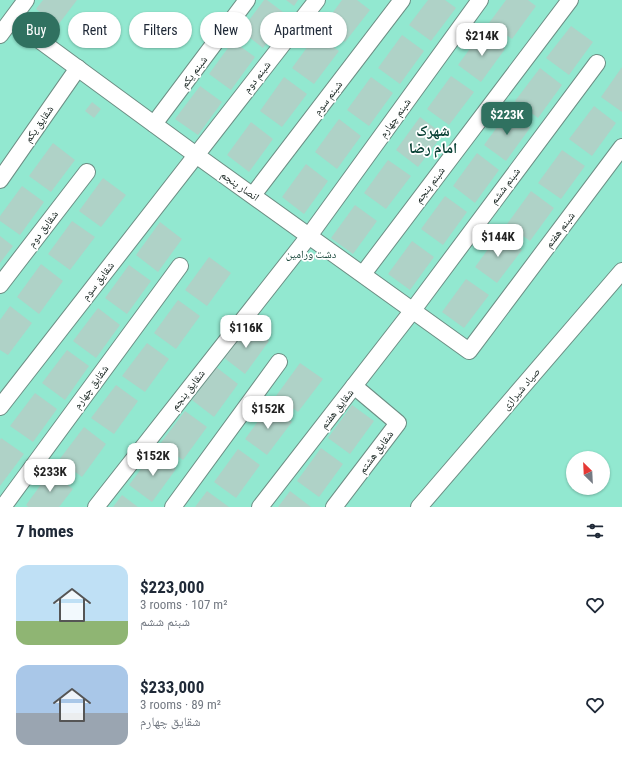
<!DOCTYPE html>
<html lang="en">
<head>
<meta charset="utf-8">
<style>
  body { margin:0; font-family:"Roboto Condensed","Noto Naskh Arabic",sans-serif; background:#f6f6f7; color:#1f2937; height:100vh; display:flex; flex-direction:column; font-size:15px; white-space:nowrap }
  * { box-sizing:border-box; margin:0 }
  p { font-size:13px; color:#747a83 }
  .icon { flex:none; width:22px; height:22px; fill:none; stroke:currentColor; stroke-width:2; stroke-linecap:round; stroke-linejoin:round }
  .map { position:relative; height:507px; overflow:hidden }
  .sheet { display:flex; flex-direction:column; background:#fff; flex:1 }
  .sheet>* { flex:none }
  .banner { position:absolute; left:12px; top:12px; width:400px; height:36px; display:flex; gap:8px }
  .needle { width:26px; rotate:336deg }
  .fabs { position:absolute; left:566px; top:451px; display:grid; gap:8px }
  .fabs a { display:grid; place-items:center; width:44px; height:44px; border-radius:50%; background:#fff; box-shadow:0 1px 3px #0004; font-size:20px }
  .price { position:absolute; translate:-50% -34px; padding:0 9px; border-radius:8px; background:#fff; color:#222; font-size:13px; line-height:26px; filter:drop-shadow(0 1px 2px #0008) }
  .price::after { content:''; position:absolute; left:50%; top:24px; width:12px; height:9px; margin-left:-6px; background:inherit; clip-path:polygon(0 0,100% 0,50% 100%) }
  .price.selected { background:#307160; color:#fff }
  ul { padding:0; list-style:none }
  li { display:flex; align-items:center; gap:12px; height:100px; padding:0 16px }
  li span { display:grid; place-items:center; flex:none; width:112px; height:80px; border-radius:12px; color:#555 }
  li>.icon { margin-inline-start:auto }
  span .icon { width:48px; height:48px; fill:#fffc; stroke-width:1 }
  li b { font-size:17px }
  h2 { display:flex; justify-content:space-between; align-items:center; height:48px; padding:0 16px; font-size:17px }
  .tag { padding:0 14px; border-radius:18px; background:#fff; box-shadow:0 1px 3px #0004; font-size:14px; line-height:36px }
  .tag.selected { background:#307160; color:#fff }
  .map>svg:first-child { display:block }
  .green { fill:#92e8d0; fill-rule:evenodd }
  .building { fill:#afd2c7 }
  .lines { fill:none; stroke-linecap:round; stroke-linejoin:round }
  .minor-casing { stroke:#6d8e84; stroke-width:18 }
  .minor { stroke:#fff; stroke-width:16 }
  .labels { text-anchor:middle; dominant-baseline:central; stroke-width:3.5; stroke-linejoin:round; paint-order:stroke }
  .street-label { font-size:11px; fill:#14211d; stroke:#fff }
  .park-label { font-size:11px; fill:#19473b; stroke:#fff }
  .district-label { font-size:15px; font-weight:bold; fill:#0a4236; stroke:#fff }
</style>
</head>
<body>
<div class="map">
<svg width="622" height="507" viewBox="0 0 622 507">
  <rect width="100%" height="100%" fill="#f6fdfb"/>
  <path class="green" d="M 0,0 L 622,0 L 622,507 L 0,507 ZM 573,458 L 603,458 L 603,488 L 573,488 Z"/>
  <g class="building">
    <polygon points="43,0 77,0 58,25 36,9"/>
    <polygon points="264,0 267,0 287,15 263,48 241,31"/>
    <polygon points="286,0 298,0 294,6"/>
    <polygon points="342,0 357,0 370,10 345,42 323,26"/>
    <polygon points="428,0 445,0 456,8 431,41 409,25"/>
    <polygon points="506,0 528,0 536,6 512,39 489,23"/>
    <polygon points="571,26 593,42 569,75 546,58"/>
    <polygon points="482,32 505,49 481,82 458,65"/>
    <polygon points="316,35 339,51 314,84 292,68"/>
    <polygon points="402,35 424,51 400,84 378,68"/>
    <polygon points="233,41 255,57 231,90 209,74"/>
    <polygon points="622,67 622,112 601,97"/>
    <polygon points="540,68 562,85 538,118 515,101"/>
    <polygon points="451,76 474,92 449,125 427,109"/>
    <polygon points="284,77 307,94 282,127 260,111"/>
    <polygon points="371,77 393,93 369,126 347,110"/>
    <polygon points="200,86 222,102 198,135 175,119"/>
    <polygon points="92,102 101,109 94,118 85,111"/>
    <polygon points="594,106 616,123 592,156 569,139"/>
    <polygon points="508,112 530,128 506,161 484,145"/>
    <polygon points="420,117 443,134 418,167 396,150"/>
    <polygon points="339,119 361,136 337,169 315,152"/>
    <polygon points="251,122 273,139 249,172 227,155"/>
    <polygon points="53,143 75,160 51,192 29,176"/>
    <polygon points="562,150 585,166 561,199 538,183"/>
    <polygon points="477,153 499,170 475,203 453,186"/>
    <polygon points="388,160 411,176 386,209 364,193"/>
    <polygon points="306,164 328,181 304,214 282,197"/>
    <polygon points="103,178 126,195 101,227 79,211"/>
    <polygon points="22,186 44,202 20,235 0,221 0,216"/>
    <polygon points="531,191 554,208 530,241 507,224"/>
    <polygon points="445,196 467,212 443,245 421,229"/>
    <polygon points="355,205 377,221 353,254 331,238"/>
    <polygon points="72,221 95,237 70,270 48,254"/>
    <polygon points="160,222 182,239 158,272 136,255"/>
    <polygon points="499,234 522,250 497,283 475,267"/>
    <polygon points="0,236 13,246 0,263"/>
    <polygon points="412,241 434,257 410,290 388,274"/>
    <polygon points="209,257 231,273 207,306 185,290"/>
    <polygon points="41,264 63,281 39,314 17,297"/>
    <polygon points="129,265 151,281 127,314 105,298"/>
    <polygon points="466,279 489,295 464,328 442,312"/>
    <polygon points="178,300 200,316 176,349 154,333"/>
    <polygon points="10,306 32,323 8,355 0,350 0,320"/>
    <polygon points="98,308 120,325 96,358 73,341"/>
    <polygon points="247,325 269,341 245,374 223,357"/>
    <polygon points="147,343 169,359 145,392 122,376"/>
    <polygon points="67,350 89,366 65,400 42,383"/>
    <polygon points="300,363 323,379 298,412 276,396"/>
    <polygon points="216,367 238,384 214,417 192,400"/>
    <polygon points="116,385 138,401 114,434 91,418"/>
    <polygon points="35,393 57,409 33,442 10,426"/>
    <polygon points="352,405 374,421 350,454 328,438"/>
    <polygon points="269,406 292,422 267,455 245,439"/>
    <polygon points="185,411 207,427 183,460 160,444"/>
    <polygon points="84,427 106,444 82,477 59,460"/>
    <polygon points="1,438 24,454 0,486 0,440"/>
    <polygon points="321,448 343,464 319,497 297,481"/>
    <polygon points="238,449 260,465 236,498 214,482"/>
    <polygon points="154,452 176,469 152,502 129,485"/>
    <polygon points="50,472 73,489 59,507 28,507 26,505"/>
    <polygon points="207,491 229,507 195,507"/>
    <polygon points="290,491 311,507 278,507"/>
    <polygon points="122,495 138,507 113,507"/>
  </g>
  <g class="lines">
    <g class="minor-casing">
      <g id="minor">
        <polyline points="12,20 196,155 469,351 622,147"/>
        <polyline points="0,35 26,0"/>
        <polyline points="154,124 247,0"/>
        <polyline points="0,180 78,68"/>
        <polyline points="253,195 402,0"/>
        <polyline points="363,274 570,0"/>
        <polyline points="0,285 87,172"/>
        <polyline points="0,407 317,0"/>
        <polyline points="3,507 180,266"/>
        <polyline points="96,507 309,236 480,0"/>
        <polyline points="173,507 279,362"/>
        <polyline points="260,507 413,310 597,63"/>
        <polyline points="334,507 398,423 354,386"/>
        <polyline points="419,507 622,271"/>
      </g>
    </g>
    <use href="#minor" class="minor"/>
  </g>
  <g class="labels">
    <g class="street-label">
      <text transform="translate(194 72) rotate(-53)">شبنم یکم</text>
      <text transform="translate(257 77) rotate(-52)">شبنم دوم</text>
      <text transform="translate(328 98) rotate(-53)">شبنم سوم</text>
      <text transform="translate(395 118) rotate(-54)">شبنم چهارم</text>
      <text transform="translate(39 124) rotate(-55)">شقایق یکم</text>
      <text transform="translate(430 185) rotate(-53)">شبنم پنجم</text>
      <text transform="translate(240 186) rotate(35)">انصار پنجم</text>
      <text transform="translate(505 186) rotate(-53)">شبنم ششم</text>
      <text transform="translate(43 229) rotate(-53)">شقایق دوم</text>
      <text transform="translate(560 230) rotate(-53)">شبنم هفتم</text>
      <text transform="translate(98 281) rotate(-52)">شقایق سوم</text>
      <text transform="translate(91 387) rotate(-54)">شقایق چهارم</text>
      <text transform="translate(521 389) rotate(-49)">صیاد شیرازی</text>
      <text transform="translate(188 390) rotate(-52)">شقایق پنجم</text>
      <text transform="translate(337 409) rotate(-52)">شقایق هفتم</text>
      <text transform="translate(376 452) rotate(-53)">شقایق هشتم</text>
    </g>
    <g class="park-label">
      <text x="311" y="254">دشت ورامین</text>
    </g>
    <g class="district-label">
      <text x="433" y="131">شهرک<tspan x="433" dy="17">امام رضا</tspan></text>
    </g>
  </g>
</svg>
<div class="fabs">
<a><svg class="needle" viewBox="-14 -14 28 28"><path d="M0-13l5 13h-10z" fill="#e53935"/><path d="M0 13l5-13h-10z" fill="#747a83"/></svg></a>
</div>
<b class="price" style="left:482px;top:57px">$214K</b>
<b class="price selected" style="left:507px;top:136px">$223K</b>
<b class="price" style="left:498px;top:258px">$144K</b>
<b class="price" style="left:246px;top:349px">$116K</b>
<b class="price" style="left:268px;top:430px">$152K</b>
<b class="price" style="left:153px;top:477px">$152K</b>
<b class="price" style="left:50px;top:493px">$233K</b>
<div class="banner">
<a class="tag selected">Buy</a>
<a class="tag">Rent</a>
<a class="tag">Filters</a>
<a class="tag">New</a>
<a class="tag">Apartment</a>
</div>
</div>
<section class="sheet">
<h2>7 homes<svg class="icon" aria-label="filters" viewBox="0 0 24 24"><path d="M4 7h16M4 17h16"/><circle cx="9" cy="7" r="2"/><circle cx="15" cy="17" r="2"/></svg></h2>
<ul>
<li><span style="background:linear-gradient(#bfe0f5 70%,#8fb573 0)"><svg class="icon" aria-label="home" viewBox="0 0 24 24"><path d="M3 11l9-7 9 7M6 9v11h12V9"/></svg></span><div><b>$223,000</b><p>3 rooms · 107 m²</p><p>شبنم ششم</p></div><svg class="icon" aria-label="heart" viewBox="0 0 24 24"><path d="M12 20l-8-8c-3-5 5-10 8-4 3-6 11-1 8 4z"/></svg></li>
<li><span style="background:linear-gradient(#a9c7e8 60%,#9aa5b1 0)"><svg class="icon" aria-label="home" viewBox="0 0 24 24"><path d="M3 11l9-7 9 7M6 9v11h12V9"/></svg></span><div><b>$233,000</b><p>3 rooms · 89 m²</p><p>شقایق چهارم</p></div><svg class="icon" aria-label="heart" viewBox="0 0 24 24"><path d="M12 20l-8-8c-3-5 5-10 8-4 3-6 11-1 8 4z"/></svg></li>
</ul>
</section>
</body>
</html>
